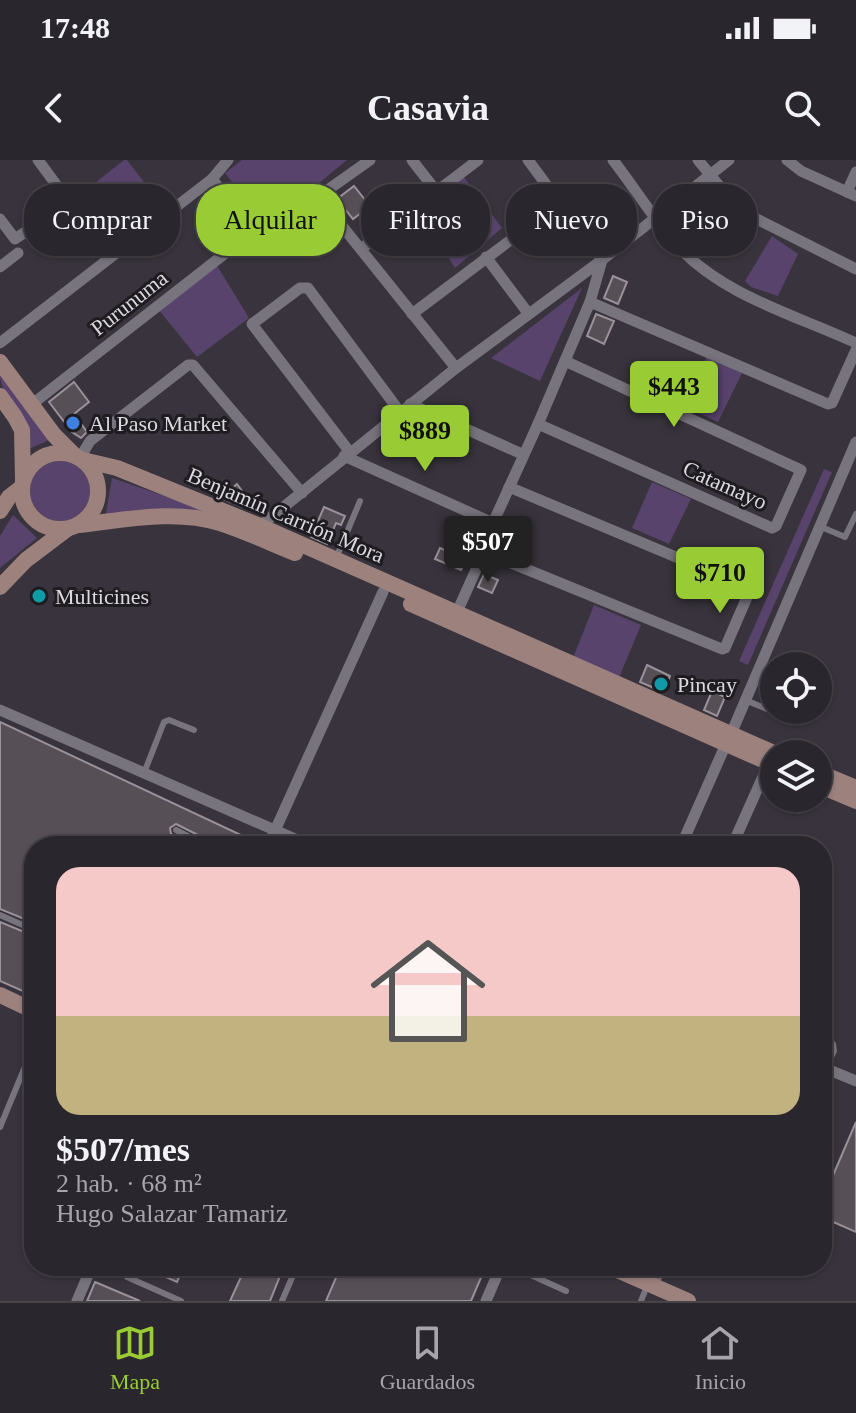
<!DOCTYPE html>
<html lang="es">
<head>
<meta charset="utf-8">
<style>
  body { margin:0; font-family:"Times New Roman",serif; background:#363239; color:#f1f3f6; height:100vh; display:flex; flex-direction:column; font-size:30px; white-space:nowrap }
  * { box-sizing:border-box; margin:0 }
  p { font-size:26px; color:#a5a5aa }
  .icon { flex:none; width:44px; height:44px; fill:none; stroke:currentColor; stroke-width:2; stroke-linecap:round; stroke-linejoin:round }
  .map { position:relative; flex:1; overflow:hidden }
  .sheet { position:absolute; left:24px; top:676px; width:808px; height:440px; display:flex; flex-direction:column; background:#2a262d; border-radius:32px; box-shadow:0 2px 6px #0004,0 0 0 2px #464349 }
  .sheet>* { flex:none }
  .guide { position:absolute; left:24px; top:24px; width:808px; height:72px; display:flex; gap:16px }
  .fabs { position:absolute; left:760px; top:492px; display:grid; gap:16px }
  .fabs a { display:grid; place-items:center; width:72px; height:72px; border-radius:50%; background:#2a262d; box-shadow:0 2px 6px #0004,0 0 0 2px #464349; font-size:40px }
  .price { position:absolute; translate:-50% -68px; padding:0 18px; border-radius:8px; background:#99cb35; color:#111; font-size:26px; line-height:52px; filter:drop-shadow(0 2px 4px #0008) }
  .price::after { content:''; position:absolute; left:50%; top:48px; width:24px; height:18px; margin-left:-12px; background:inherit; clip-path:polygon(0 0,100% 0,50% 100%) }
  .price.current { background:#222; color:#fff }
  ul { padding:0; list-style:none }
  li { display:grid; align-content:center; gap:16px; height:424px; padding:0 32px }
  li+li { border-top:2px solid #464349 }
  li span { display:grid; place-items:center; height:248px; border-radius:24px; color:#555 }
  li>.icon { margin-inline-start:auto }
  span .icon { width:144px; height:144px; fill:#fffc; stroke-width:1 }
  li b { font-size:34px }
  .pill { padding:0 28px; border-radius:32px; background:#2a262d; box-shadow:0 2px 6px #0004,0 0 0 2px #464349; font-size:28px; line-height:72px }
  .pill.current { background:#99cb35; color:#111 }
  .status { display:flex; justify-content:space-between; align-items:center; height:56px; padding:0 40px; background:#2a262d; direction:ltr }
  .status svg { height:22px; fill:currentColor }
  header { display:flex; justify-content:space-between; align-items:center; height:104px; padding:0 32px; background:#2a262d; font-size:36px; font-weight:700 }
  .tabs { display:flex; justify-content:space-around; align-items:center; height:112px; border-top:2px solid #464349; background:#2a262d; font-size:22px; color:#a5a5aa }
  .tabs a { display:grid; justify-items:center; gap:4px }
  .tabs .current { color:#99cb35 }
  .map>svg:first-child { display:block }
  .green { fill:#58436d }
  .building { fill:#574f56; stroke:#9a919a; stroke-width:2 }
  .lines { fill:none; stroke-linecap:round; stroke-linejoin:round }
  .lane { stroke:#78747e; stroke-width:6 }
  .street { stroke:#78747e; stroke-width:11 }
  .secondary { stroke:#9c817d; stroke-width:16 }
  .shop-dot { fill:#3f7fe0; stroke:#1e1c20; stroke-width:3 }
  .culture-dot { fill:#0f9aa8; stroke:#1e1c20; stroke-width:3 }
  .labels { text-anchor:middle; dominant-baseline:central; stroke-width:6; stroke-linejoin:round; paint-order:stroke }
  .street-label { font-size:22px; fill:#dbd8de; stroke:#1e1c20 }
  .poi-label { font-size:22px; fill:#dbd8de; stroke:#1e1c20; text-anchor:start }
</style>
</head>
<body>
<div class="status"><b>17:48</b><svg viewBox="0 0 49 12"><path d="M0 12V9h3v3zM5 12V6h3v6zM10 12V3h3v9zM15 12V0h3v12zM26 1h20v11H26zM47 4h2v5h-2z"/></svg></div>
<header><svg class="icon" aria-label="back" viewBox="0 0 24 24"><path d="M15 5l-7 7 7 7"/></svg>Casavia<svg class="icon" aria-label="search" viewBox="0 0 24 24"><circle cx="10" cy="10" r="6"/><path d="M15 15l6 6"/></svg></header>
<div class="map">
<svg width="856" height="1141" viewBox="0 0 856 1141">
  <rect width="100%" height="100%" fill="#38333c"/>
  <g class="green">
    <polygon points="124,0 127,0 166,51 112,93 76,38"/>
    <polygon points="242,0 347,0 266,67 225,13"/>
    <polygon points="463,16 502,68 455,108 420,52"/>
    <polygon points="772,76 798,94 778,136 751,127 745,121"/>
    <polygon points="216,104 249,158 197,197 158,149"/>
    <polygon points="582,128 540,221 491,198"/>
    <polygon points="707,196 742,213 718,262 683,246"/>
    <path d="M 0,214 L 49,278 L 47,281 L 31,288 L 29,286 C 30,248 0,242 0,214 Z"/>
    <circle cx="60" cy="331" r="30"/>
    <polygon points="824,309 832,312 748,505 739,501"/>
    <polygon points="112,318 200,348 200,351 108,355 106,353"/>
    <polygon points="652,322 691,339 669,384 632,368"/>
    <polygon points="13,355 37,378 0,408 0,376"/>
    <polygon points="594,445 641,465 618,520 573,498"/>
  </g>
  <g class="building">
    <polygon points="354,26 370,46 353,59 337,39"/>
    <polygon points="613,116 627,122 618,144 604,138"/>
    <polygon points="596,154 614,161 604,184 587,176"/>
    <polygon points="74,222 89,242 74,254 87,272 81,278 72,272 49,242"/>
    <polygon points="237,324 250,342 243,347 221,338"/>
    <polygon points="324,347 345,356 341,365 336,363 327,384 311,377"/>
    <polygon points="440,388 466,399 461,410 435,399"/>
    <polygon points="484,414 498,420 492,433 478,427"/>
    <polygon points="647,505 670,516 663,532 640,522"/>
    <polygon points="712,531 725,537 717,556 704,550"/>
    <polygon points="0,562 260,684 260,686 213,686 210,681 176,664 170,668 171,674 194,686 34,686 34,763 0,749"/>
    <polygon points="0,762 34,776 34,836 0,821"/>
    <polygon points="856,962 856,1072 822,1057 822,1041"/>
    <polygon points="141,1106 184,1106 177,1122"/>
    <polygon points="246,1106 284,1106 270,1141 230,1141"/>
    <polygon points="341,1106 486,1106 471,1141 326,1141"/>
    <polygon points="95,1122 140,1141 87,1141"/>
  </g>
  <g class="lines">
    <g class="lane">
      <polyline points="819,366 845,377 856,354"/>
      <polyline points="337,396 360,341"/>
      <polyline points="745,540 796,561"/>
      <polyline points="144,613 164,562 169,560 194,570"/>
      <polyline points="176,670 207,686"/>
      <polyline points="0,755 34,770"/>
      <polyline points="822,877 833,884 834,891 826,908"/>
      <polyline points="0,967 34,885"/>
      <polyline points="511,1106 566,1131"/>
      <polyline points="127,1117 181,1141"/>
      <polyline points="656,1123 665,1106"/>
      <polyline points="282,1141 297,1106"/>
      <polyline points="641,1141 647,1126"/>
    </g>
    <g class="street">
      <polyline points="370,0 322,34 322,41 456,208"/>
      <polyline points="412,0 437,32"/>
      <path d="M 613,0 C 634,27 653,58 675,83 C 720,135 796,155 856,183"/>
      <polyline points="698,0 739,50 856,109"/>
      <polyline points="787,0 801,11 856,36"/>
      <polyline points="847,32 856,12"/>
      <polyline points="0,59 15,79 69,42 38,0"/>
      <polyline points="361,89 478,0"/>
      <polyline points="486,97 528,153"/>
      <polyline points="0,107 18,93"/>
      <polyline points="590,142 828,244 832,243 856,190"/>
      <polyline points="412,154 560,43"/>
      <polyline points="0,183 212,19 228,0"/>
      <polyline points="410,244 522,294"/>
      <polyline points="31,245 250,74 251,69 212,19"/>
      <polyline points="538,264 772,368 776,366 801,310 565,201"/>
      <polyline points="349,291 252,164 300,128 308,128 400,252"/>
      <polyline points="344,296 493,363"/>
      <polyline points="80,298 90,281 188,205 193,205 302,333"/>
      <polyline points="260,366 456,208 602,100 729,0"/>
      <polyline points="484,392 722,489 725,488 748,435 745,426 509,327"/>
      <polyline points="457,452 484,392 493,363 538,264 590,142 602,100 528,0"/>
      <polyline points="0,550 311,686"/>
      <polyline points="731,574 856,282"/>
      <polyline points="779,638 799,648"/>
      <polyline points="268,686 383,432"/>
      <polyline points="681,686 726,584"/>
      <polyline points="732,686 769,603"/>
      <polyline points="822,907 856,921"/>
      <polyline points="77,1141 92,1106"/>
      <polyline points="486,1141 501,1106"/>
    </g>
    <g class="secondary">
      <polyline points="0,202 54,275 74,295"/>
      <polyline points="0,236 15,257 22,270 23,319"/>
      <circle cx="60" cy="331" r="38"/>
      <polyline points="83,300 117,308 260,366 776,594"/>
      <polyline points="0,351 9,337 22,327"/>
      <path d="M 79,365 C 125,360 174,349 220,363 C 245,371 270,383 295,393"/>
      <polyline points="0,427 26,400 67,369"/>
      <polyline points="411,444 774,605"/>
      <polyline points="818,612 856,628"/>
      <polyline points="818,625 856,641"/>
      <polyline points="0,835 34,851"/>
      <polyline points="608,1106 688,1141"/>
    </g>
  </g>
  <circle class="shop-dot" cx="73" cy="263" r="8"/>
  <g class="culture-dot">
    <circle cx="39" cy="436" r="8"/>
    <circle cx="661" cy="524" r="8"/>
  </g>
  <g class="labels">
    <g class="street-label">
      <text transform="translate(129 143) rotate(-38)">Purunuma</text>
      <text transform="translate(725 325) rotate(24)">Catamayo</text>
      <text transform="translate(286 355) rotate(23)">Benjamín Carrión Mora</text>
    </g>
    <g class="poi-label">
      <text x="89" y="263">Al Paso Market</text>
      <text x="55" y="436">Multicines</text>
      <text x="677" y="524">Pincay</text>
    </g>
  </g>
</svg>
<div class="fabs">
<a><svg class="icon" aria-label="locate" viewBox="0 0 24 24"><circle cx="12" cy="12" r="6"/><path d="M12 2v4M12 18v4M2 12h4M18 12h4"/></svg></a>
<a><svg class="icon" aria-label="layers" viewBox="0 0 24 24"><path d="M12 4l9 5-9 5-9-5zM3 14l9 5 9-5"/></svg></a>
</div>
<b class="price" style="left:674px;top:269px">$443</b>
<b class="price" style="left:425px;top:313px">$889</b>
<b class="price current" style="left:488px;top:424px">$507</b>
<b class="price" style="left:720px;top:455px">$710</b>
<div class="guide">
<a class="pill">Comprar</a>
<a class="pill current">Alquilar</a>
<a class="pill">Filtros</a>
<a class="pill">Nuevo</a>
<a class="pill">Piso</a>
</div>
<section class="sheet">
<ul>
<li><span style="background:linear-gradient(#f6c9c9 60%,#c2b280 0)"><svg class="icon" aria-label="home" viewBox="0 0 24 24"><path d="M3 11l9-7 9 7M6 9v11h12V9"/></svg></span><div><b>$507/mes</b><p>2 hab. · 68 m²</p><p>Hugo Salazar Tamariz</p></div></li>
</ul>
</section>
</div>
<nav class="tabs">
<a class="current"><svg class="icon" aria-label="map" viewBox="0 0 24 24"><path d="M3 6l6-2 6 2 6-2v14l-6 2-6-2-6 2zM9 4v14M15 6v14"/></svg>Mapa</a>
<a><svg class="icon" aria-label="saved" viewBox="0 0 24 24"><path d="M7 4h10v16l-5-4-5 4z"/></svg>Guardados</a>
<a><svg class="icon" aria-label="home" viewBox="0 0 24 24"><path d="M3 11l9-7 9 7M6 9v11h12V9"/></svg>Inicio</a>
</nav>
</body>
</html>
